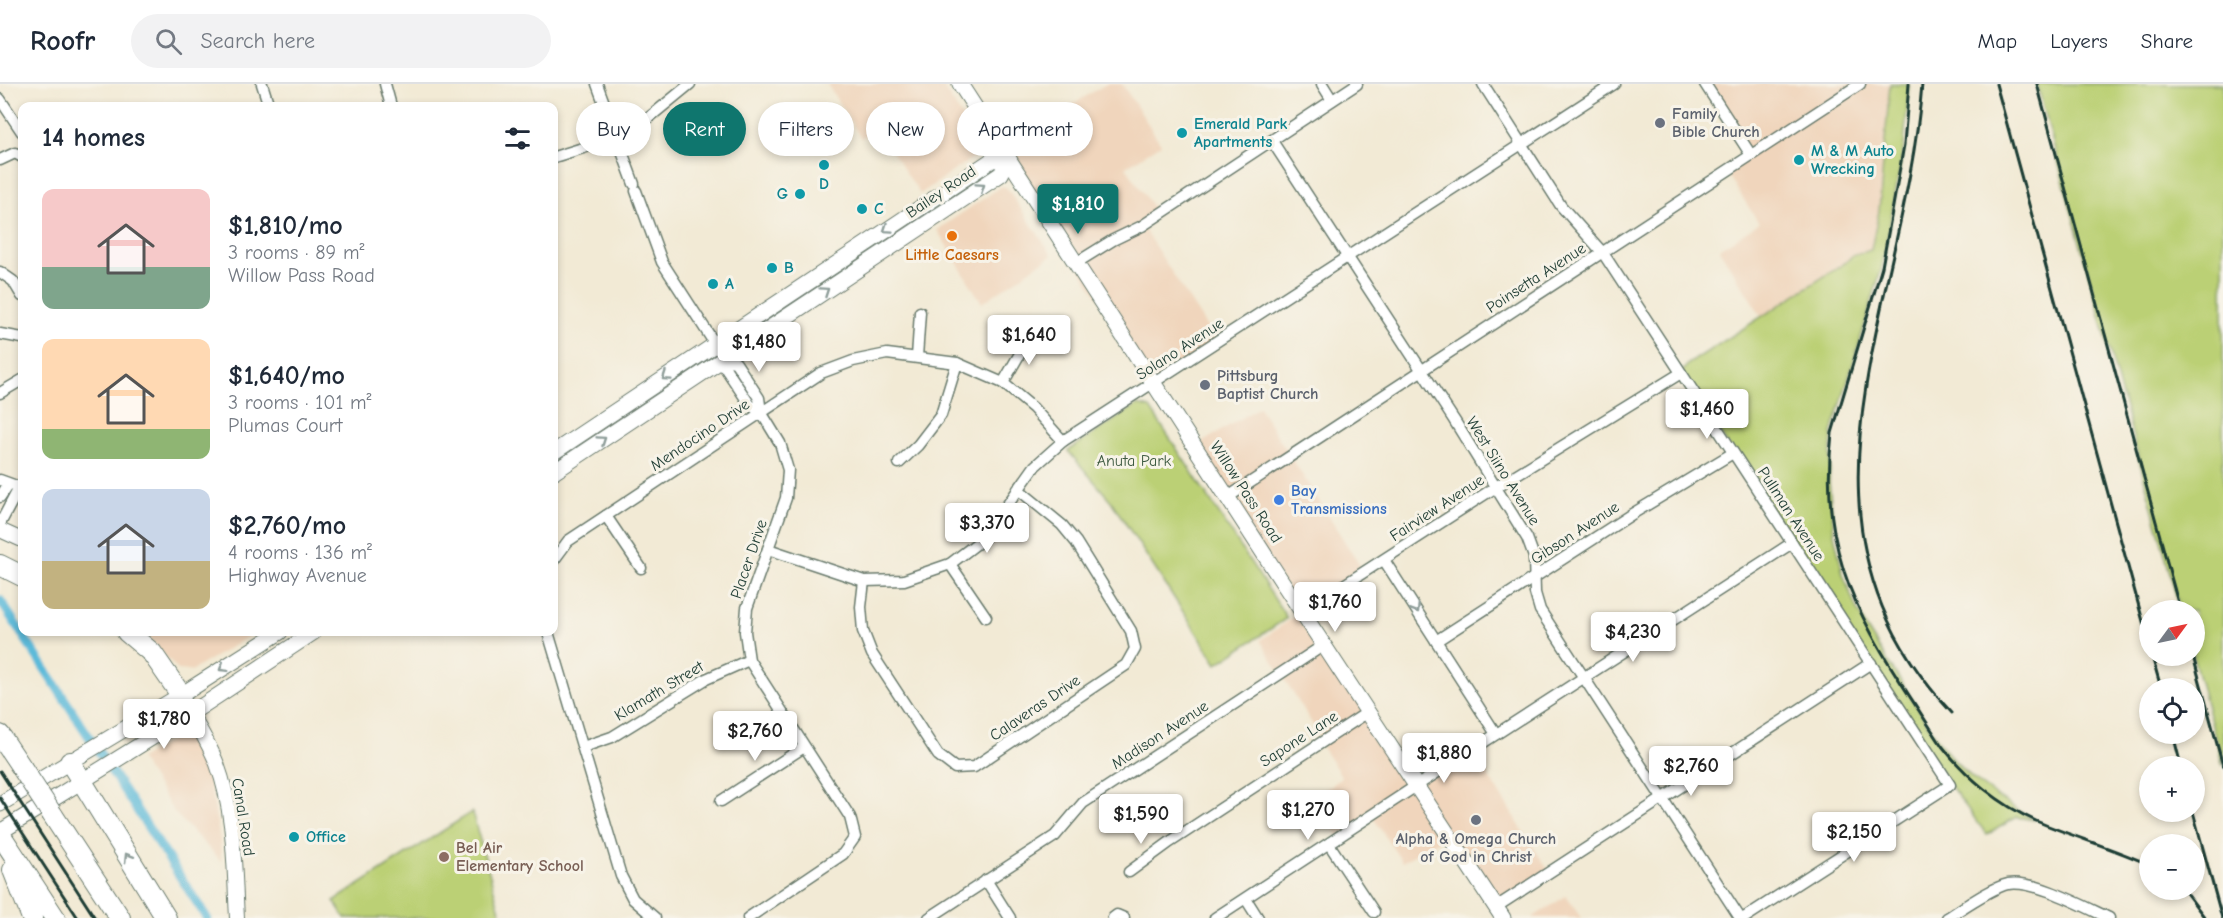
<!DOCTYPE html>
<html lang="en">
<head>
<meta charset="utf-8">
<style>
  body { margin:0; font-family:"Comic Neue",sans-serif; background:#f2f2f3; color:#1f2937; height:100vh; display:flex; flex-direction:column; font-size:22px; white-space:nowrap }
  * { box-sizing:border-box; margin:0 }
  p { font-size:20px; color:#747a83 }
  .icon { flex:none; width:33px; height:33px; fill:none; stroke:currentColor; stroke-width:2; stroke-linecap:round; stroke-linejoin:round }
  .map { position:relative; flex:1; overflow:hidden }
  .details { position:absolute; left:18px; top:18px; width:540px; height:534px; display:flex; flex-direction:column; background:#fff; border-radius:12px; box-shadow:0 3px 9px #0003 }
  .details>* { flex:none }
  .banner { position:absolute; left:576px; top:18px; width:570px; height:54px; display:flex; gap:12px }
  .needle { width:39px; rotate:57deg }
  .fabs { position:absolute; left:2139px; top:516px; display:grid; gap:12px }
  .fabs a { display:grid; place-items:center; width:66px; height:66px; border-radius:50%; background:#fff; box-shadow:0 3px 9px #0003; font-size:30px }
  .price { position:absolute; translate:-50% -51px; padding:0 14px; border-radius:6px; background:#fff; color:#222; font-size:20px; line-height:39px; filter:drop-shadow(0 2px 3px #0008) }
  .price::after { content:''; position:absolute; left:50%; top:36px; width:18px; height:14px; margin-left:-9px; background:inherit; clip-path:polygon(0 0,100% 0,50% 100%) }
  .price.current { background:#0f766e; color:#fff }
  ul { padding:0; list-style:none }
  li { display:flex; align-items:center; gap:18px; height:150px; padding:0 24px }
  li span { display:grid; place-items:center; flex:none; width:168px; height:120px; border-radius:12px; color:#555 }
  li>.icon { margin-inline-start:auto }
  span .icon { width:72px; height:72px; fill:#fffc; stroke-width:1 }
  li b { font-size:26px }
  h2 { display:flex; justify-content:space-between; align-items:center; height:72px; padding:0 24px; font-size:26px }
  .tag { padding:0 21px; border-radius:27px; background:#fff; box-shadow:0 3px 9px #0003; font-size:21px; line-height:54px }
  .tag.current { background:#0f766e; color:#fff }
  header { display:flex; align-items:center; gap:36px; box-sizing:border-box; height:84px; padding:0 30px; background:#fff; border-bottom:2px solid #e0e1e3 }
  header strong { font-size:28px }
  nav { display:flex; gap:33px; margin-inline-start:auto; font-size:21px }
  .search { width:420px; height:54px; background:#f2f2f3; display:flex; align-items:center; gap:15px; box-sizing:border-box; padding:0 21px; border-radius:33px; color:#747a83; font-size:22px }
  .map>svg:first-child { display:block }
  .built { fill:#f0d5bc }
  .green { fill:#bbd074; stroke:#6d8654; stroke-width:1.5 }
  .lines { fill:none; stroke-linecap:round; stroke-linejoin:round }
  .canal { stroke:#5bbad9; stroke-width:9 }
  .minor-casing { stroke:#697a6c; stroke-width:13 }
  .tertiary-casing { stroke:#697a6c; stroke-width:16 }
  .secondary-casing { stroke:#697a6c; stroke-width:17 }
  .motorway-casing { stroke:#697a6c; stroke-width:22 }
  .minor { stroke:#fff; stroke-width:10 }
  .tertiary { stroke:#fff; stroke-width:14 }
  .secondary { stroke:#fff; stroke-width:15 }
  .motorway { stroke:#fff; stroke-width:20 }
  .rail { stroke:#1f3d34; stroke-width:3 }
  .motorway-bridge-casing { stroke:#697a6c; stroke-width:22; stroke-linecap:butt }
  .motorway-bridge { stroke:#fff; stroke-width:20 }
  .oneway { stroke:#8f9e9a }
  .worship-dot { fill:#6b7280; stroke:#f7f3e8; stroke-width:2 }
  .culture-dot { fill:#0f9aa8; stroke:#f7f3e8; stroke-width:2 }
  .food-dot { fill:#e8710a; stroke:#f7f3e8; stroke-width:2 }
  .shop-dot { fill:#3f7fe0; stroke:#f7f3e8; stroke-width:2 }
  .education-dot { fill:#8d6e63; stroke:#f7f3e8; stroke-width:2 }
  .labels { text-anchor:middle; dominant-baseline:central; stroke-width:6; stroke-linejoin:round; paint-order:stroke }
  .worship-label { font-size:16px; font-weight:bold; fill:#5b616d; stroke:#f7f3e8; text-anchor:start }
  .culture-label { font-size:16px; font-weight:bold; fill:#0d838f; stroke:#f7f3e8; text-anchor:start }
  .street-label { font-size:16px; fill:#1f3d34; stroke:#f7f3e8 }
  .food-label { font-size:16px; font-weight:bold; fill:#c56008; stroke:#f7f3e8 }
  .park-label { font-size:16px; fill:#3e5a41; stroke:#f7f3e8 }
  .shop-label { font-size:16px; font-weight:bold; fill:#366cbe; stroke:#f7f3e8; text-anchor:start }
  .education-label { font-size:16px; font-weight:bold; fill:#785e54; stroke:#f7f3e8; text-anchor:start }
</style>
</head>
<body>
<header>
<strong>Roofr</strong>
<div class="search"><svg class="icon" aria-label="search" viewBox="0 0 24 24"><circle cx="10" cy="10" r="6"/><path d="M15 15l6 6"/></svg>Search here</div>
<nav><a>Map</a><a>Layers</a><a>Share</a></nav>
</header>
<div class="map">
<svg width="2223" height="834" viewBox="0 0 2223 834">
  <rect width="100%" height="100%" fill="#f7f3e8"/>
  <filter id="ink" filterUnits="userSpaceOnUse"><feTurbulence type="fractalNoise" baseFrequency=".0167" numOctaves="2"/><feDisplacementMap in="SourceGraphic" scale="12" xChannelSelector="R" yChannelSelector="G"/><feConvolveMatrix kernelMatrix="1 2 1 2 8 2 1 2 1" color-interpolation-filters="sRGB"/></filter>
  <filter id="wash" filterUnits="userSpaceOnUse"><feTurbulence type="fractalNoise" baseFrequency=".008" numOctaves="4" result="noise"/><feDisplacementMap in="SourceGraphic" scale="24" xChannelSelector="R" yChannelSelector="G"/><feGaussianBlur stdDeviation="1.35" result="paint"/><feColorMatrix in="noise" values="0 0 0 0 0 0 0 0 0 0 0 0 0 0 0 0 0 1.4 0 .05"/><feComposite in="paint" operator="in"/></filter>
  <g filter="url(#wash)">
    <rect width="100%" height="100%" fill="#f2ead5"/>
    <g class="built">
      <polygon points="827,0 941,0 981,63 981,68 920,110 877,44 861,54"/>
      <polygon points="1106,0 1122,0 1161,60 1126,83 1158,131 1142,142 1217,259 1154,300 1002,64"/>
      <polygon points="1705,0 1890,0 1879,127 1871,166 1852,172 1845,179 1762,233 1719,165 1759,139 1726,88 1751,72"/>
      <polygon points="1002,102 1007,104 1052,171 982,219 937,146"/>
      <polygon points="1259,323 1364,488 1302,528 1415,701 1472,667 1550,789 1496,823 1448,751 1402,778 1372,732 1339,753 1314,714 1342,693 1320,660 1323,657 1260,556 1302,528 1195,363"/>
      <polygon points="152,548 256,548 191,587 178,586 171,578 147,551"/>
      <polygon points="181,652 190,656 199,670 209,696 220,755 221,777 175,729 140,675 172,655"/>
      <polygon points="1566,812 1581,834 1532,834"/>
    </g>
    <g class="green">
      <path d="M 1890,0 L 1909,0 L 1904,61 L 1882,183 L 1832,349 L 1829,398 L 1834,450 L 1843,490 L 1856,524 L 1867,545 L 1942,662 C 1967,694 1999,716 2035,736 L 2016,733 L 1987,751 L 1950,701 L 1681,289 L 1688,280 L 1845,179 L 1852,172 L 1871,166 L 1879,127 Z"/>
      <polygon points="2037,0 2223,0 2223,682 2193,572 2194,572 2194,526 2180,526"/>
      <polygon points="1137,321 1150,324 1287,534 1217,580 1111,417 1068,367"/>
      <polygon points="472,728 502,834 345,834 334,817"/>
    </g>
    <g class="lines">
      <polyline class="canal" points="0,516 207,834"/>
    </g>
  </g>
  <g filter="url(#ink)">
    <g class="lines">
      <g class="minor-casing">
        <g id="minor">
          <polyline points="262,0 269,22"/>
          <polyline points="385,0 391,22"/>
          <polyline points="597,0 634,100"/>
          <polyline points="1322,0 1332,16"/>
          <polyline points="1483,0 1561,122 1603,169 1950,701 1744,834"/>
          <polyline points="1705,0 1751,71"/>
          <polyline points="0,15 22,48"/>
          <polyline points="1272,57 1454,336 1527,454 1534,473 1535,509 1540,526 1740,834"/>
          <polyline points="554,73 615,54 640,41 690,0"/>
          <polyline points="0,76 15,69 22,73"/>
          <polyline points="636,107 662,178 724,274 726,285 750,321 761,328 780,359 788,386 786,414 747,524 745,548 749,576 850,733 855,753 843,770 748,834"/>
          <polyline points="1076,179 1113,156 1142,142 1357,0"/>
          <polyline points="0,188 13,197 22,212"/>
          <polyline points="0,250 22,254"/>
          <polyline points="917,273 920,228"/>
          <polyline points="724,274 736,279 759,314 761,328"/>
          <polyline points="1003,299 1030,252"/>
          <polyline points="0,309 22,296"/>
          <polyline points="899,379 918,361 941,331 957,279"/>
          <polyline points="0,396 22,404"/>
          <polyline points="0,413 8,401"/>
          <polyline points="1228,413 1860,0"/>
          <polyline points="606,432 641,484"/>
          <polyline points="0,440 19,404"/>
          <polyline points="768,465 864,497 904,496 950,480 984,454 1035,382 1063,357 1614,0"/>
          <polyline points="554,476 568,457 821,289 853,277 887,270 957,279 1003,299 1033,324 1063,357"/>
          <polyline points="1384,476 1496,650"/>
          <polyline points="950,480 986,533"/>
          <polyline points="864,497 861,523 863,547 872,570 938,671 955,684 974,683 1126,581 1135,565 1131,547 1076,458 1062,441 1018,405"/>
          <polyline points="1302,528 1496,403 1681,289"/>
          <polyline points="548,548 621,792 633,815 655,834"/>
          <polyline points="1436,557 1632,430 1733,369"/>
          <polyline points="583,663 612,653 706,595 749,576"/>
          <polyline points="721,717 804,663"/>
          <polyline points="1329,760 1374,828"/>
          <polyline points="1129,788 1170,758 1368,628"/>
          <polyline points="986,796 1010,834"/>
          <polyline points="1246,815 1258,834"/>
          <polyline points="1496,823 1871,579"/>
          <polyline points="929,834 1055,752 1083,719 1324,561"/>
          <polyline points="1113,834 1117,831 1124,834"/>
          <polyline points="1215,834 1416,702 1792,459"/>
          <path d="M 1947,834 C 1963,824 1991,804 2008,800 C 2034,795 2085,823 2109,834"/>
        </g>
      </g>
      <g class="tertiary-casing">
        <g id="tertiary">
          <polyline points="0,446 22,456"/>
          <path d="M 181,611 C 192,634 208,656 217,680 C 235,728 234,783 237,834"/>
        </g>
      </g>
      <g class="secondary-casing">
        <g id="secondary">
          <polyline points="960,0 1279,493 1503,834"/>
          <polyline points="554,368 992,76 1009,75"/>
          <polyline points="554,388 1001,90 1009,75"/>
          <polyline points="0,720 181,611 280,548"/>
          <polyline points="0,748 190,630 314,548"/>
        </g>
      </g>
      <g class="motorway-casing">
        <g id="motorway">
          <polyline points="0,481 22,492"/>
          <polyline points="127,548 152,569 181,611"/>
          <polyline points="0,651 22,684"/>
          <polyline points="70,678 166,834"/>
          <polyline points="52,730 120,834"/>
          <polyline points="0,750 55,834"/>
          <polyline points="13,786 32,834"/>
        </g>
      </g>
      <use href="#minor" class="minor"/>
      <use href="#tertiary" class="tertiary"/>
      <use href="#secondary" class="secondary"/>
      <use href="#motorway" class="motorway"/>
      <g class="rail">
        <path d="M 1909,0 L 1904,61 L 1882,183 L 1832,349 C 1816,485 1873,555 1942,662 C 1966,693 2000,721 2036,737 C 2074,753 2113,764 2150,781"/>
        <path d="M 1922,0 C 1906,222 1770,435 1952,629"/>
        <polyline points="1996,0 2150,563"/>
        <polyline points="2037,0 2180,526"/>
        <polyline points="2152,572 2161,604"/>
        <polyline points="2193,572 2223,682"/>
        <polyline points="2173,650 2181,682"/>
        <polyline points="0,687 95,834"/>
        <polyline points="0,714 78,834"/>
        <polyline points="2193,728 2222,834"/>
        <polyline points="2184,806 2205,834"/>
      </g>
      <g class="motorway-bridge-casing">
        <polyline id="motorway-bridge" points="22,684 52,730"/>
      </g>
      <use href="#motorway-bridge" class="motorway-bridge"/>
    </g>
    <defs><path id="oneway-chevron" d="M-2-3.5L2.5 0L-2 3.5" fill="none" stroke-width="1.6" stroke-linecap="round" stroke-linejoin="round" transform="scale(1.5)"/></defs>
    <g class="oneway">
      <use href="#oneway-chevron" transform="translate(981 103) rotate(-34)"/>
      <use href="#oneway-chevron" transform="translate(887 145) rotate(146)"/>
      <use href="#oneway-chevron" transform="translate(825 207) rotate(-34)"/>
      <use href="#oneway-chevron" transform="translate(666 293) rotate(146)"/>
      <use href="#oneway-chevron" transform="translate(602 356) rotate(-34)"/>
      <use href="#oneway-chevron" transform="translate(1416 525) rotate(58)"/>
      <use href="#oneway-chevron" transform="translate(223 584) rotate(148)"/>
      <use href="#oneway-chevron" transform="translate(128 773) rotate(-122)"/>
    </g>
  </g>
  <g class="worship-dot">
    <circle cx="1660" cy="39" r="6"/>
    <circle cx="1205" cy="301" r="6"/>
    <circle cx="1476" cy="736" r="6"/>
  </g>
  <g class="culture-dot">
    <circle cx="1182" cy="49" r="6"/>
    <circle cx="1799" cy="76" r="6"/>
    <circle cx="824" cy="81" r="6"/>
    <circle cx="800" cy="110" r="6"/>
    <circle cx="862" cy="125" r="6"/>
    <circle cx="772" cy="184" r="6"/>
    <circle cx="713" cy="200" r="6"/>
    <circle cx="294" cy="753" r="6"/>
  </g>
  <circle class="food-dot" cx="952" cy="152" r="6"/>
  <circle class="shop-dot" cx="1279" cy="416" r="6"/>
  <circle class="education-dot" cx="444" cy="773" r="6"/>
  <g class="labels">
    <g class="worship-label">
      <text x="1672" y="30">Family<tspan x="1672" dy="18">Bible Church</tspan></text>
      <text x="1217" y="292">Pittsburg<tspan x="1217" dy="18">Baptist Church</tspan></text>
      <text x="1476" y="755" text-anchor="middle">Alpha &amp; Omega Church<tspan x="1476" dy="18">of God in Christ</tspan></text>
    </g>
    <g class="culture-label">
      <text x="1194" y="40">Emerald Park<tspan x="1194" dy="18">Apartments</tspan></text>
      <text x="1811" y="67">M &amp; M Auto<tspan x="1811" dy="18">Wrecking</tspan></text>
      <text x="824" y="100" text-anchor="middle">D</text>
      <text x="788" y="110" text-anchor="end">G</text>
      <text x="874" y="125">C</text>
      <text x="784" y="184">B</text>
      <text x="725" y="200">A</text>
      <text x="306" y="753">Office</text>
    </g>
    <g class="street-label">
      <text transform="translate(941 108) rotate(-34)">Bailey Road</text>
      <text transform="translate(1536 194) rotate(-33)">Poinsetta Avenue</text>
      <text transform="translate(1180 265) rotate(-33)">Solano Avenue</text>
      <text transform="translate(700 351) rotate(-34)">Mendocino Drive</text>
      <text transform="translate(1503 387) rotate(58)">West Siino Avenue</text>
      <text transform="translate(1246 408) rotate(57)">Willow Pass Road</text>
      <text transform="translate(1437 424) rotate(-33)">Fairview Avenue</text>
      <text transform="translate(1791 430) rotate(57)">Pullman Avenue</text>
      <text transform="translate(1575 449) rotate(-33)">Gibson Avenue</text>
      <text transform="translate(749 475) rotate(-71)">Placer Drive</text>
      <text transform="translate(659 607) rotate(-31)">Klamath Street</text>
      <text transform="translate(1035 624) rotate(-34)">Calaveras Drive</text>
      <text transform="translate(1160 651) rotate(-33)">Madison Avenue</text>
      <text transform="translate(1299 655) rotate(-33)">Sapone Lane</text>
      <text transform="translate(243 733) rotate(81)">Canal Road</text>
    </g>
    <g class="food-label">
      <text x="952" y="171">Little Caesars</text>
    </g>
    <g class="park-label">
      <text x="1134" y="377">Anuta Park</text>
    </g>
    <g class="shop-label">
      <text x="1291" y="407">Bay<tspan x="1291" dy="18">Transmissions</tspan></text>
    </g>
    <g class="education-label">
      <text x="456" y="764">Bel Air<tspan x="456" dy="18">Elementary School</tspan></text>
    </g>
  </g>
</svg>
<div class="fabs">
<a><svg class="needle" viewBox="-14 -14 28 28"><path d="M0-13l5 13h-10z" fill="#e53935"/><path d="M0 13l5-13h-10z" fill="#747a83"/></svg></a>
<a><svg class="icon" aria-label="locate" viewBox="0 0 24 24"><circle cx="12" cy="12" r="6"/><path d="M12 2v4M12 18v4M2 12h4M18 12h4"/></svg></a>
<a>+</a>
<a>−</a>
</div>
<b class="price current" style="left:1078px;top:151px">$1,810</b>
<b class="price" style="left:1029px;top:282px">$1,640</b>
<b class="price" style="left:759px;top:289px">$1,480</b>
<b class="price" style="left:1707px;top:356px">$1,460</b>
<b class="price" style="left:987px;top:470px">$3,370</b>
<b class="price" style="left:1335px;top:549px">$1,760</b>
<b class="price" style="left:1633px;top:579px">$4,230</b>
<b class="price" style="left:164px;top:666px">$1,780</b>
<b class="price" style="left:755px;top:678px">$2,760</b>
<b class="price" style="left:1444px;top:700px">$1,880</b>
<b class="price" style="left:1691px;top:713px">$2,760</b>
<b class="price" style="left:1308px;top:757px">$1,270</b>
<b class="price" style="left:1141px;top:761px">$1,590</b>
<b class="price" style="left:1854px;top:779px">$2,150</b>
<div class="banner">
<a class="tag">Buy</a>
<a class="tag current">Rent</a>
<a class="tag">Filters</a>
<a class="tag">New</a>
<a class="tag">Apartment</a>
</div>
<section class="details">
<h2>14 homes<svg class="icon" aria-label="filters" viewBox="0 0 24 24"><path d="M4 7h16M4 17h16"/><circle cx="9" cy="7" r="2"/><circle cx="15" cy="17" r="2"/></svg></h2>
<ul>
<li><span style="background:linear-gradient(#f6c9c9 65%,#7fa58c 0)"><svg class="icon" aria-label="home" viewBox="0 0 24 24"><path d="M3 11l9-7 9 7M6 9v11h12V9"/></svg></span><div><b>$1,810/mo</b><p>3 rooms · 89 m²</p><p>Willow Pass Road</p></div></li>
<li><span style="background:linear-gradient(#ffd9b3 75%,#8fb573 0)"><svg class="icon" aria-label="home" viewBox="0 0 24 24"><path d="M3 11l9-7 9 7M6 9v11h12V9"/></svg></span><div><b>$1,640/mo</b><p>3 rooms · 101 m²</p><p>Plumas Court</p></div></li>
<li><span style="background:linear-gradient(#c9d6e8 60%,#c2b280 0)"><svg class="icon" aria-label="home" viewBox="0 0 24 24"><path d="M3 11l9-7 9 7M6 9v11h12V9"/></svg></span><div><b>$2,760/mo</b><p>4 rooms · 136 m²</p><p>Highway Avenue</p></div></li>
</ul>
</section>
</div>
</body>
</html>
